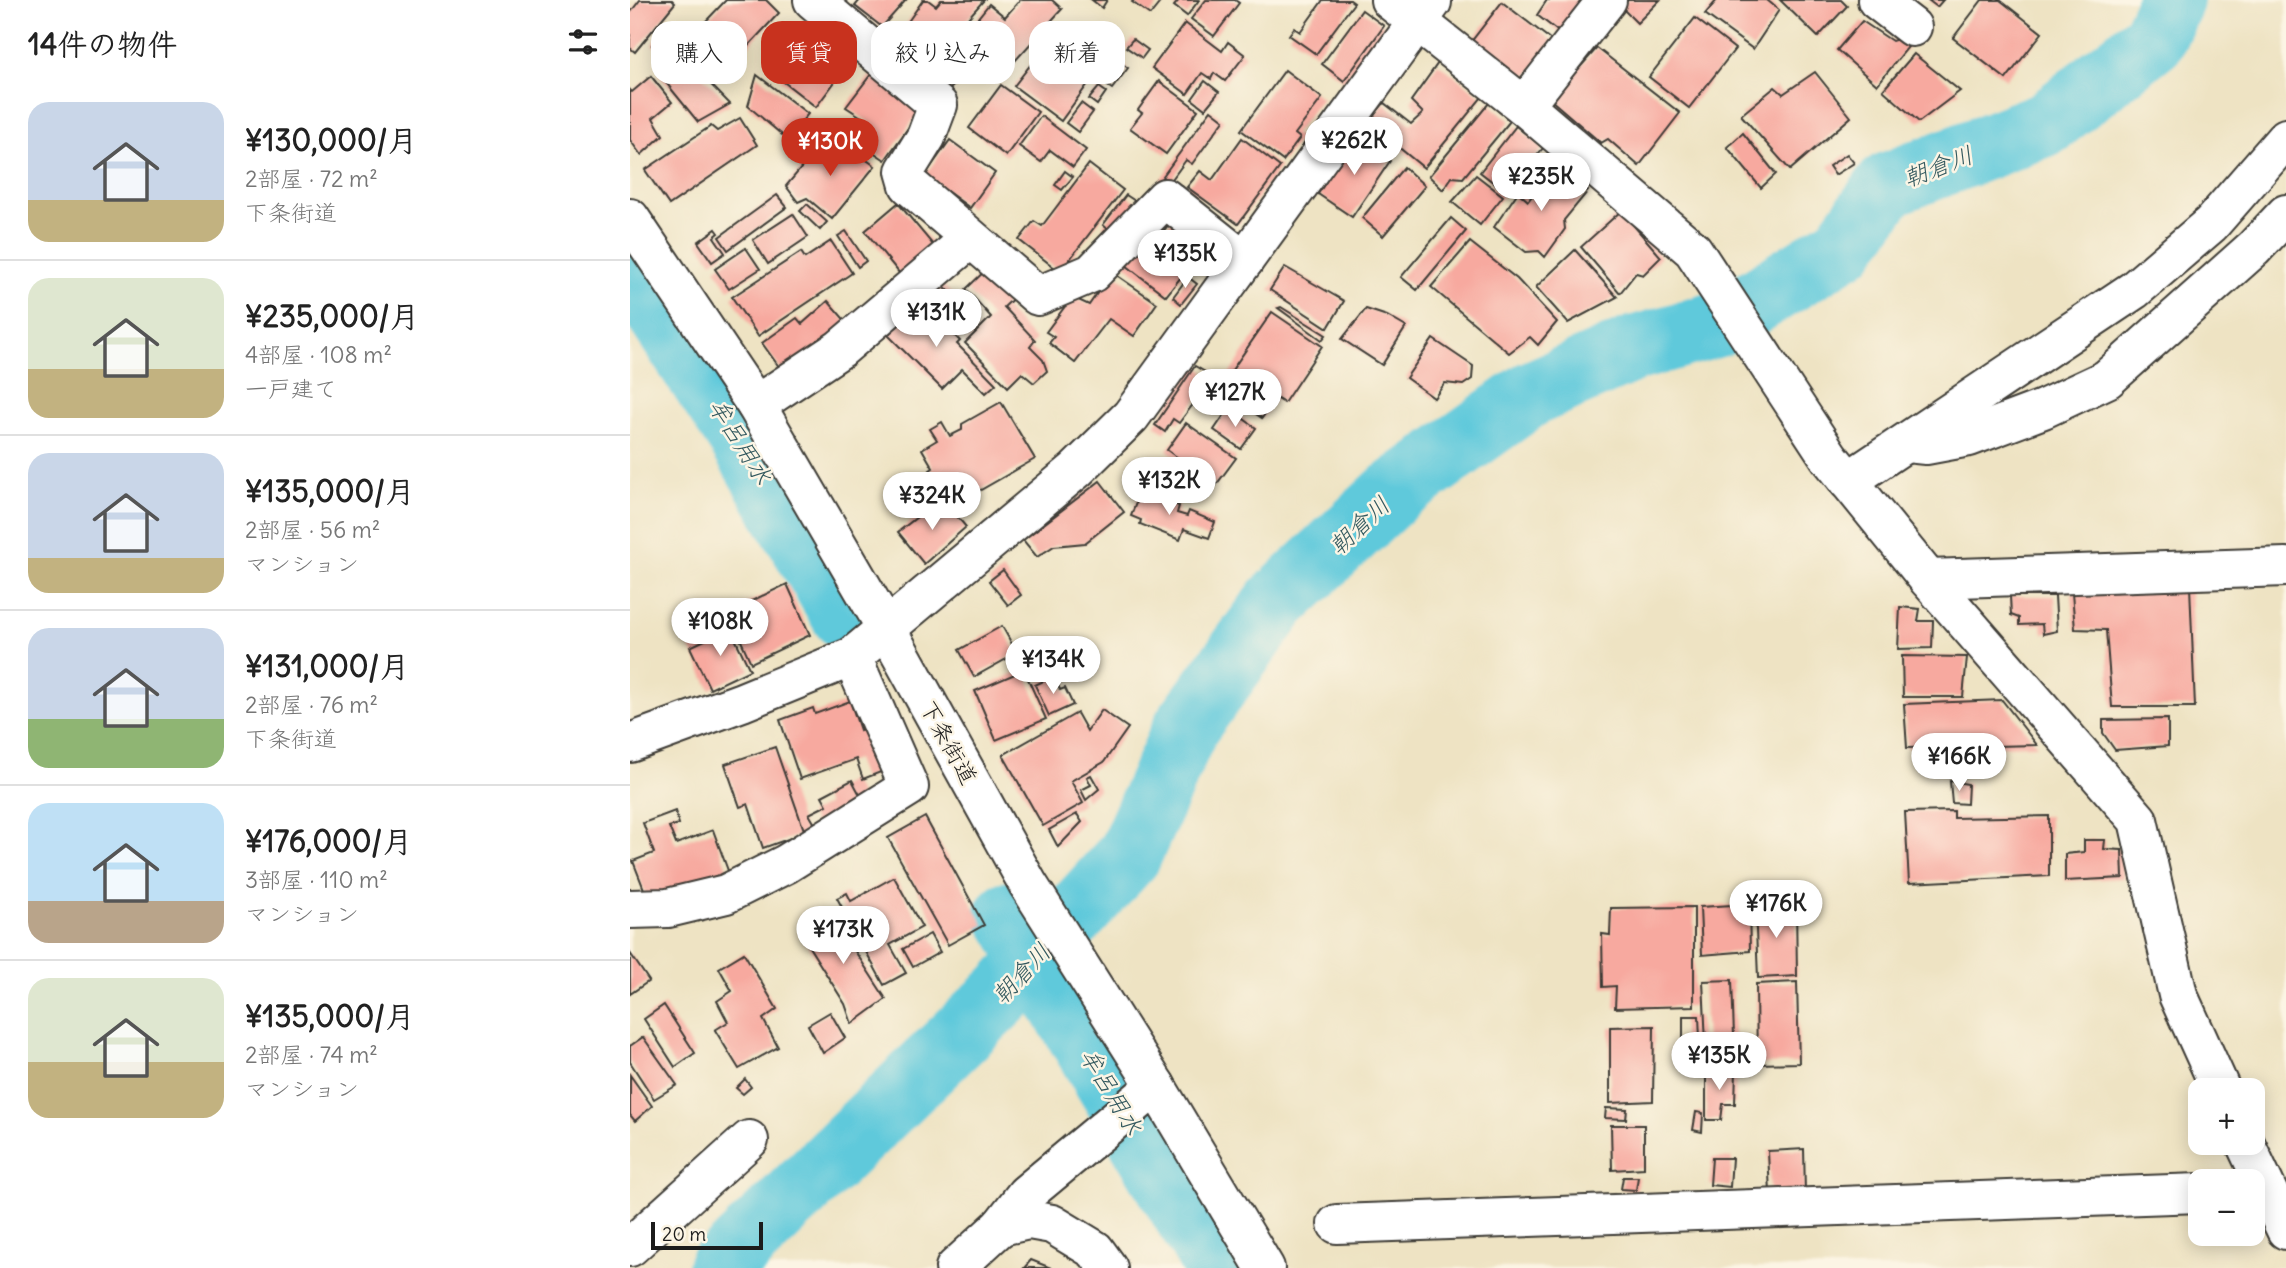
<!DOCTYPE html>
<html lang="ja">
<head>
<meta charset="utf-8">
<style>
  body { margin:0; font-family:Delius,"Klee One",sans-serif; background:#f2f2f2; color:#222; height:100vh; display:flex; flex-direction:column; font-size:26px; white-space:nowrap }
  * { box-sizing:border-box; margin:0 }
  p { font-size:23px; color:#767676 }
  .icon { flex:none; width:38px; height:38px; fill:none; stroke:currentColor; stroke-width:2; stroke-linecap:round; stroke-linejoin:round }
  .map { position:relative; flex:1; overflow:hidden }
  .panel { display:flex; flex-direction:column; background:#fff; width:630px }
  .panel>* { flex:none }
  .guide { position:absolute; left:21px; top:21px; width:665px; height:63px; display:flex; gap:14px }
  .fabs { position:absolute; left:1558px; top:1078px; display:grid; gap:14px }
  .fabs a { display:grid; place-items:center; width:77px; height:77px; border-radius:14px; background:#fff; box-shadow:0 4px 18px #0003; font-size:35px }
  .scale { position:absolute; left:21px; bottom:18px; width:112px; box-sizing:border-box; padding-left:7px; border:4px solid #1c1c1c; border-top:0; font-size:19px; line-height:24px; white-space:nowrap; color:#1c1c1c; -webkit-text-stroke:5px #fcf5e5; paint-order:stroke }
  .price { position:absolute; translate:-50% -60px; padding:0 16px; border-radius:24px; background:#fff; color:#222; font-size:23px; line-height:46px; filter:drop-shadow(0 2px 4px #0008) }
  .price::after { content:''; position:absolute; left:50%; top:42px; width:21px; height:16px; margin-left:-10px; background:inherit; clip-path:polygon(0 0,100% 0,50% 100%) }
  .price.active { background:#c8321e; color:#fff }
  ul { padding:0; list-style:none }
  li { display:flex; align-items:center; gap:21px; height:175px; padding:0 28px }
  li+li { border-top:2px solid #e0e0e0 }
  li span { display:grid; place-items:center; flex:none; width:196px; height:140px; border-radius:21px; color:#555 }
  li>.icon { margin-inline-start:auto }
  span .icon { width:84px; height:84px; fill:#fffc; stroke-width:1 }
  li b { font-size:30px }
  h2 { display:flex; justify-content:space-between; align-items:center; height:84px; padding:0 28px; font-size:30px }
  .tag { padding:0 24px; border-radius:21px; background:#fff; box-shadow:0 4px 18px #0003; font-size:24px; line-height:63px }
  .tag.active { background:#c8321e; color:#fff }
  main { display:flex; flex:1; min-height:0 }
  .map>svg:first-child { display:block }
  .lines { fill:none; stroke-linecap:round; stroke-linejoin:round }
  .river { stroke:#5fc9db; stroke-width:66 }
  .building { fill:#f7a99f }
  .minor-casing { stroke:#3c3a35; stroke-width:42 }
  .major-casing { stroke:#3c3a35; stroke-width:42 }
  .minor { stroke:#fff; stroke-width:38 }
  .major { stroke:#fff; stroke-width:38 }
  .labels { text-anchor:middle; dominant-baseline:central; stroke-width:5; stroke-linejoin:round; paint-order:stroke }
  .street-label { font-size:23px; fill:#1c1c1c; stroke:#fcf5e5 }
  .water-label { font-size:24px; font-style:italic; fill:#33595f; stroke:#fcf5e5 }
</style>
</head>
<body>
<main>
<section class="panel">
<h2>14件の物件<svg class="icon" aria-label="filters" viewBox="0 0 24 24"><path d="M4 7h16M4 17h16"/><circle cx="9" cy="7" r="2"/><circle cx="15" cy="17" r="2"/></svg></h2>
<ul>
<li><span style="background:linear-gradient(#c9d6e8 70%,#c2b280 0)"><svg class="icon" aria-label="home" viewBox="0 0 24 24"><path d="M3 11l9-7 9 7M6 9v11h12V9"/></svg></span><div><b>¥130,000/月</b><p>2部屋 · 72 m²</p><p>下条街道</p></div></li>
<li><span style="background:linear-gradient(#dfe7d0 65%,#c2b280 0)"><svg class="icon" aria-label="home" viewBox="0 0 24 24"><path d="M3 11l9-7 9 7M6 9v11h12V9"/></svg></span><div><b>¥235,000/月</b><p>4部屋 · 108 m²</p><p>一戸建て</p></div></li>
<li><span style="background:linear-gradient(#c9d6e8 75%,#c2b280 0)"><svg class="icon" aria-label="home" viewBox="0 0 24 24"><path d="M3 11l9-7 9 7M6 9v11h12V9"/></svg></span><div><b>¥135,000/月</b><p>2部屋 · 56 m²</p><p>マンション</p></div></li>
<li><span style="background:linear-gradient(#c9d6e8 65%,#8fb573 0)"><svg class="icon" aria-label="home" viewBox="0 0 24 24"><path d="M3 11l9-7 9 7M6 9v11h12V9"/></svg></span><div><b>¥131,000/月</b><p>2部屋 · 76 m²</p><p>下条街道</p></div></li>
<li><span style="background:linear-gradient(#bfe0f5 70%,#b9a48a 0)"><svg class="icon" aria-label="home" viewBox="0 0 24 24"><path d="M3 11l9-7 9 7M6 9v11h12V9"/></svg></span><div><b>¥176,000/月</b><p>3部屋 · 110 m²</p><p>マンション</p></div></li>
<li><span style="background:linear-gradient(#dfe7d0 60%,#c2b280 0)"><svg class="icon" aria-label="home" viewBox="0 0 24 24"><path d="M3 11l9-7 9 7M6 9v11h12V9"/></svg></span><div><b>¥135,000/月</b><p>2部屋 · 74 m²</p><p>マンション</p></div></li>
</ul>
</section>
<div class="map">
<svg width="1656" height="1268" viewBox="0 0 1656 1268">
  <rect width="100%" height="100%" fill="#fcf5e5"/>
  <filter id="ink" filterUnits="userSpaceOnUse"><feTurbulence type="fractalNoise" baseFrequency=".0143" numOctaves="2"/><feDisplacementMap in="SourceGraphic" scale="14" xChannelSelector="R" yChannelSelector="G"/><feConvolveMatrix kernelMatrix="1 2 1 2 8 2 1 2 1" color-interpolation-filters="sRGB"/></filter>
  <filter id="wash" filterUnits="userSpaceOnUse"><feTurbulence type="fractalNoise" baseFrequency=".00686" numOctaves="4" result="noise"/><feDisplacementMap in="SourceGraphic" scale="28" xChannelSelector="R" yChannelSelector="G"/><feGaussianBlur stdDeviation="1.57" result="paint"/><feColorMatrix in="noise" values="0 0 0 0 0 0 0 0 0 0 0 0 0 0 0 0 0 1.4 0 .05"/><feComposite in="paint" operator="in"/></filter>
  <g filter="url(#wash)">
    <rect width="100%" height="100%" fill="#eee3c3"/>
    <g class="lines">
      <g class="river">
        <polyline points="0,270 113,442 214,616"/>
        <polyline points="378,914 587,1268"/>
        <polyline points="90,1268 376,991 499,855 556,727 647,602 763,493 901,394 1003,349 1088,324 1214,246 1258,185 1417,123 1523,39 1541,0"/>
      </g>
    </g>
    <g id="blocks">
      <g class="building">
        <polygon points="10,0 42,0 45,3 5,52 0,48 0,13"/>
        <polygon points="96,0 136,0 149,13 91,75 56,42"/>
        <polygon points="230,0 276,0 252,27 225,6"/>
        <polygon points="293,0 298,0 306,6 311,0 354,0 308,52 277,23"/>
        <polygon points="390,0 422,0 432,9 384,62 339,29 359,4 375,17"/>
        <polygon points="462,0 477,0 472,8"/>
        <polygon points="504,0 532,0 520,15 502,2"/>
        <polygon points="549,0 569,0 557,16 544,6"/>
        <polygon points="576,0 605,0 609,3 584,36 561,19"/>
        <polygon points="693,0 720,0 724,3 686,54 659,35 664,28 670,32"/>
        <polygon points="917,0 961,0 934,36 907,15"/>
        <polygon points="998,0 1030,0 1007,23 991,7"/>
        <polygon points="1087,0 1137,0 1149,10 1123,49 1075,14"/>
        <polygon points="1150,0 1211,0 1217,6 1188,37"/>
        <polygon points="1298,0 1313,0 1307,7"/>
        <polygon points="1352,0 1370,0 1412,33 1376,79 1323,38"/>
        <polygon points="872,2 929,46 887,84 841,42"/>
        <polygon points="732,10 754,26 714,81 692,64"/>
        <polygon points="1065,18 1105,49 1059,108 1019,77"/>
        <polygon points="1232,21 1262,41 1268,39 1278,47 1247,85 1207,50"/>
        <polygon points="555,23 592,51 598,42 615,55 595,81 584,73 581,79 572,73 557,94 522,68"/>
        <polygon points="436,30 476,59 431,121 384,86 405,59 411,65"/>
        <polygon points="30,33 43,41 34,54 22,45"/>
        <polygon points="503,39 518,50 512,58 496,47"/>
        <polygon points="178,43 213,71 186,107 150,79"/>
        <polygon points="967,48 1050,113 1009,166 978,139 971,143 921,100"/>
        <polygon points="51,54 100,104 68,122 29,74"/>
        <polygon points="1284,54 1330,91 1289,122 1253,90"/>
        <polygon points="361,55 378,67 372,75 356,62"/>
        <polygon points="487,60 498,68 482,89 472,82"/>
        <polygon points="808,63 852,97 794,168 738,122 754,103 781,124 793,113 781,101"/>
        <polygon points="245,69 293,107 255,160 227,141 239,122 216,107"/>
        <polygon points="332,70 336,75 314,94 310,89"/>
        <polygon points="655,70 692,98 665,134 670,138 653,161 611,130"/>
        <polygon points="1185,72 1221,117 1160,170 1111,115 1145,87 1153,94"/>
        <polygon points="127,75 178,114 157,139 118,106"/>
        <polygon points="21,76 42,102 23,118 33,135 11,155 0,140 0,90 2,92"/>
        <polygon points="529,81 568,110 536,154 500,128 512,113 508,110"/>
        <polygon points="575,81 589,92 575,109 562,99"/>
        <polygon points="371,85 408,112 376,156 339,128"/>
        <polygon points="469,87 476,92 467,105 459,99"/>
        <polygon points="451,103 463,112 448,132 436,123"/>
        <polygon points="859,103 880,121 833,178 822,177 813,190 799,176"/>
        <polygon points="581,110 594,120 562,164 556,160 537,186 530,180"/>
        <polygon points="411,116 456,150 443,167 420,150 411,162 389,146"/>
        <polygon points="110,118 127,145 39,205 15,170 81,126 87,131"/>
        <polygon points="886,126 913,148 877,193 850,172"/>
        <polygon points="1113,133 1146,174 1131,188 1097,147"/>
        <polygon points="725,137 760,161 722,217 688,194"/>
        <polygon points="612,138 650,167 608,224 557,187 570,171 582,180"/>
        <polygon points="207,139 245,166 202,219 177,198 168,202 156,186 188,148 198,149"/>
        <polygon points="320,140 365,173 340,208 295,175"/>
        <polygon points="1217,154 1224,163 1205,175 1199,166"/>
        <polygon points="459,164 493,190 430,272 389,240 404,221 412,226"/>
        <polygon points="925,166 958,191 934,220 935,229 915,257 909,251 896,252 864,227 888,192 898,201"/>
        <polygon points="774,167 795,186 753,236 732,218"/>
        <polygon points="435,171 443,177 432,190 425,185"/>
        <polygon points="846,175 873,196 850,225 822,202"/>
        <polygon points="147,195 157,207 98,250 89,237"/>
        <polygon points="496,195 511,205 484,234 473,225"/>
        <polygon points="268,203 304,246 270,274 235,231"/>
        <polygon points="177,204 197,222 190,230 170,211"/>
        <polygon points="991,211 1031,257 1013,275 1006,273 990,293 951,247"/>
        <polygon points="163,214 178,237 138,264 123,240"/>
        <polygon points="544,218 577,244 536,296 492,262 513,235 524,243"/>
        <polygon points="821,218 836,231 787,290 771,277"/>
        <polygon points="86,229 89,233 84,237 95,253 82,262 68,242"/>
        <polygon points="216,231 236,261 228,267 208,236"/>
        <polygon points="201,241 222,273 128,336 102,297 171,252 175,258"/>
        <polygon points="840,242 887,279 927,322 908,345 900,337 879,353 801,287"/>
        <polygon points="116,248 130,269 99,289 85,269"/>
        <polygon points="945,250 987,297 938,323 906,287"/>
        <polygon points="360,266 388,294 374,307 405,340 400,347 413,360 417,371 404,383 392,373 378,387 335,343 361,317 336,289"/>
        <polygon points="655,267 714,301 698,328 640,290"/>
        <polygon points="482,272 527,303 504,336 479,319 445,363 419,343 424,337 416,332 442,297 459,305"/>
        <polygon points="558,277 567,284 551,304 543,297"/>
        <polygon points="310,282 337,309 321,324 295,297"/>
        <polygon points="290,300 330,341 327,344 366,384 356,393 332,369 312,389 258,335 281,312"/>
        <polygon points="198,301 220,326 152,371 132,343 167,318 172,324"/>
        <polygon points="651,307 696,335 692,340 648,308"/>
        <polygon points="736,309 757,316 776,327 752,365 712,339"/>
        <polygon points="642,312 692,346 654,403 646,398 632,418 589,389"/>
        <polygon points="803,339 843,366 842,379 833,385 815,383 804,398 776,378"/>
        <polygon points="565,366 575,372 571,377 579,383 549,423 543,419 535,432 525,425"/>
        <polygon points="371,402 405,459 342,495 338,490 323,498 318,490 313,493 300,470 303,468 292,449 307,440 300,429 312,422 320,436 332,430 332,424"/>
        <polygon points="599,408 626,428 611,449 584,430"/>
        <polygon points="556,423 606,458 586,485 537,450"/>
        <polygon points="470,481 494,512 455,543 424,546 407,557 393,540"/>
        <polygon points="511,490 549,506 547,513 557,516 559,511 585,522 579,538 554,529 550,540 510,524 511,520 501,516"/>
        <polygon points="314,501 336,527 294,564 268,532 291,514 294,518"/>
        <polygon points="373,570 391,595 378,605 359,581"/>
        <polygon points="157,584 180,635 121,663 104,625 115,619 109,607"/>
        <polygon points="1560,586 1565,707 1482,707 1476,630 1445,629 1442,593"/>
        <polygon points="1380,596 1425,596 1427,631 1413,634 1412,624 1389,625 1389,618 1381,615"/>
        <polygon points="1270,607 1290,609 1288,621 1303,621 1302,648 1268,649"/>
        <polygon points="372,626 387,653 344,677 329,650"/>
        <polygon points="100,628 120,670 80,689 60,647"/>
        <polygon points="1272,656 1337,657 1333,697 1273,697"/>
        <polygon points="394,670 416,719 366,740 345,691"/>
        <polygon points="424,676 430,690 435,688 443,705 419,716 405,685"/>
        <polygon points="1372,700 1407,745 1277,748 1274,704"/>
        <polygon points="220,701 230,730 236,727 256,770 233,779 226,759 170,779 150,720 183,708 185,714"/>
        <polygon points="472,710 498,728 474,762 441,781 453,803 413,826 373,755 447,713 457,731"/>
        <polygon points="1538,719 1538,746 1485,750 1473,733 1473,720"/>
        <polygon points="145,747 175,833 133,848 118,804 110,807 95,764"/>
        <polygon points="461,775 469,789 456,800 451,790 461,785 457,777"/>
        <polygon points="222,780 236,806 189,831 179,814 197,805 192,796"/>
        <polygon points="1320,781 1338,784 1337,804 1322,803"/>
        <polygon points="45,811 49,824 39,827 46,844 83,830 100,876 19,902 3,861 24,853 13,823"/>
        <polygon points="1324,811 1324,818 1419,816 1419,876 1279,883 1275,812"/>
        <polygon points="447,814 452,822 428,847 419,830"/>
        <polygon points="295,817 354,925 318,945 258,838"/>
        <polygon points="1454,840 1475,840 1474,849 1492,850 1493,878 1435,881 1435,854 1454,852"/>
        <polygon points="264,877 292,927 260,945 276,973 254,985 207,898 217,893 221,901"/>
        <polygon points="1119,904 1120,951 1072,955 1070,907"/>
        <polygon points="1166,904 1167,976 1128,978 1125,905"/>
        <polygon points="1064,907 1064,1006 985,1008 986,986 973,987 972,934 980,935 981,908"/>
        <polygon points="199,911 256,999 222,1024 215,1004 169,931"/>
        <polygon points="300,934 310,952 283,967 273,949"/>
        <polygon points="0,953 19,981 0,994"/>
        <polygon points="114,953 147,1009 133,1019 148,1047 109,1069 85,1030 98,1022 87,1001 102,991 89,968"/>
        <polygon points="1102,980 1105,1064 1077,1064 1073,981"/>
        <polygon points="1167,982 1169,1063 1127,1064 1126,984"/>
        <polygon points="34,1005 65,1053 45,1067 14,1019"/>
        <polygon points="200,1012 215,1038 193,1053 178,1025"/>
        <polygon points="1053,1016 1069,1016 1071,1062 1053,1063"/>
        <polygon points="1024,1026 1023,1101 980,1103 980,1027"/>
        <polygon points="13,1037 47,1085 24,1099 0,1062 0,1046"/>
        <polygon points="1106,1070 1105,1104 1093,1104 1091,1120 1076,1120 1076,1071"/>
        <polygon points="0,1075 22,1106 5,1121 0,1115"/>
        <polygon points="115,1079 121,1087 113,1094 106,1088"/>
        <polygon points="976,1108 997,1109 996,1119 975,1118"/>
        <polygon points="1066,1112 1073,1113 1072,1132 1063,1130"/>
        <polygon points="981,1125 1014,1125 1014,1168 982,1170"/>
        <polygon points="1174,1149 1175,1193 1140,1194 1138,1151"/>
        <polygon points="1082,1158 1102,1158 1100,1187 1080,1185"/>
        <polygon points="993,1177 1008,1177 1006,1190 991,1189"/>
        <polygon points="401,1260 421,1268 394,1268"/>
      </g>
    </g>
  </g>
  <g filter="url(#ink)">
    <use href="#blocks" fill-opacity="0" stroke="#3c3a35" stroke-width="2"/>
    <g class="lines">
      <g class="minor-casing">
        <g id="minor">
          <polyline points="183,0 308,105 296,137 275,171 279,185 408,296 462,273 535,198 614,261"/>
          <polyline points="760,0 894,106 1063,250 1199,457 1298,579 1508,820 1548,995 1591,1090"/>
          <polyline points="1247,0 1282,27"/>
          <polyline points="894,106 977,0"/>
          <polyline points="126,405 210,349 340,239"/>
          <polyline points="1277,443 1296,445 1339,437 1413,409 1477,379 1624,248 1656,214"/>
          <polyline points="1218,481 1504,290 1581,224 1656,138"/>
          <polyline points="1298,579 1656,567"/>
          <polyline points="0,743 112,702 222,657 446,470 501,416 802,2"/>
          <polyline points="0,909 38,908 96,894 156,864 279,787 222,657"/>
          <polyline points="1615,1143 1656,1230"/>
          <polyline points="707,1224 1570,1193"/>
          <polyline points="371,1226 399,1220 422,1224 465,1250 478,1268"/>
          <polyline points="0,1247 119,1140"/>
          <polyline points="325,1268 371,1226 396,1194 526,1086"/>
        </g>
      </g>
      <g class="major-casing">
        <polyline id="major" points="0,218 126,405 256,628 398,884 526,1086 635,1268"/>
      </g>
      <use href="#minor" class="minor"/>
      <use href="#major" class="major"/>
    </g>
  </g>
  <g class="labels">
    <g class="street-label">
      <text transform="translate(319 742) rotate(61)">下条街道</text>
    </g>
    <g class="water-label">
      <text transform="translate(1308 166) rotate(-21)">朝倉川</text>
      <text transform="translate(111 441) rotate(58)">牟呂用水</text>
      <text transform="translate(729 525) rotate(-43)">朝倉川</text>
      <text transform="translate(391 973) rotate(-47)">朝倉川</text>
      <text transform="translate(482 1091) rotate(59)">牟呂用水</text>
    </g>
  </g>
</svg>
<div class="fabs">
<a>+</a>
<a>−</a>
</div>
<div class="scale">20 m</div>
<b class="price" style="left:724px;top:177px">¥262K</b>
<b class="price active" style="left:200px;top:178px">¥130K</b>
<b class="price" style="left:911px;top:213px">¥235K</b>
<b class="price" style="left:555px;top:290px">¥135K</b>
<b class="price" style="left:306px;top:349px">¥131K</b>
<b class="price" style="left:605px;top:429px">¥127K</b>
<b class="price" style="left:539px;top:517px">¥132K</b>
<b class="price" style="left:302px;top:532px">¥324K</b>
<b class="price" style="left:90px;top:658px">¥108K</b>
<b class="price" style="left:423px;top:696px">¥134K</b>
<b class="price" style="left:1329px;top:793px">¥166K</b>
<b class="price" style="left:1146px;top:940px">¥176K</b>
<b class="price" style="left:213px;top:966px">¥173K</b>
<b class="price" style="left:1089px;top:1092px">¥135K</b>
<div class="guide">
<a class="tag">購入</a>
<a class="tag active">賃貸</a>
<a class="tag">絞り込み</a>
<a class="tag">新着</a>
</div>
</div>
</main>
</body>
</html>
